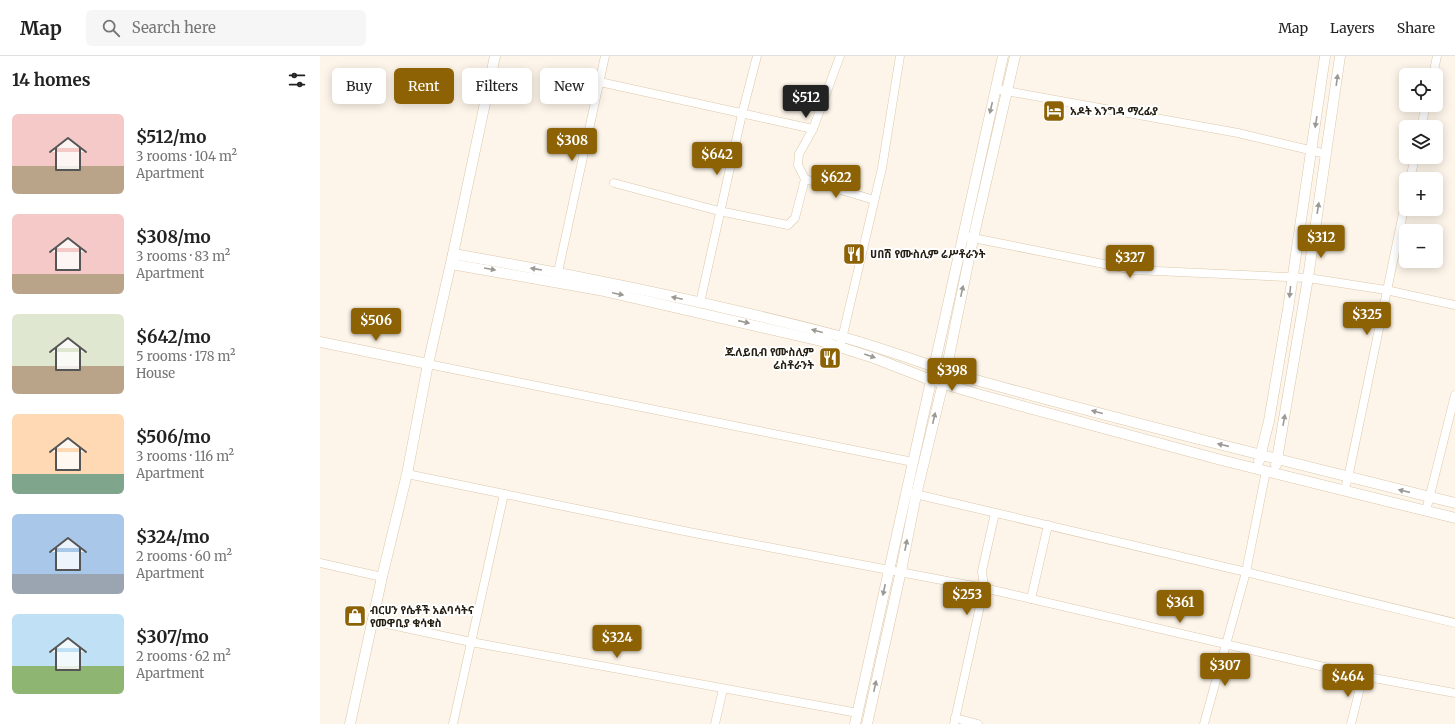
<!DOCTYPE html>
<html lang="en">
<head>
<meta charset="utf-8">
<style>
  body { margin:0; font-family:Merriweather,"Noto Sans Ethiopic",serif; background:#f6f6f6; color:#222; height:100vh; display:flex; flex-direction:column; font-size:15px; white-space:nowrap }
  * { box-sizing:border-box; margin:0 }
  p { font-size:13px; color:#767676 }
  .icon { flex:none; width:22px; height:22px; fill:none; stroke:currentColor; stroke-width:2; stroke-linecap:round; stroke-linejoin:round }
  .map { position:relative; flex:1; overflow:hidden }
  .sheet { display:flex; flex-direction:column; background:#fff; width:320px }
  .sheet>* { flex:none }
  .banner { position:absolute; left:12px; top:12px; width:380px; height:36px; display:flex; gap:8px }
  .controls { position:absolute; left:1079px; top:12px; display:grid; gap:8px }
  .controls a { display:grid; place-items:center; width:44px; height:44px; border-radius:6px; background:#fff; box-shadow:0 2px 10px #0003; font-size:20px }
  .price { position:absolute; translate:-50% -34px; padding:0 9px; border-radius:4px; background:#8c6205; color:#fff; font-size:13px; line-height:26px; filter:drop-shadow(0 1px 2px #0008) }
  .price::after { content:''; position:absolute; left:50%; top:24px; width:12px; height:9px; margin-left:-6px; background:inherit; clip-path:polygon(0 0,100% 0,50% 100%) }
  .price.on { background:#222; color:#fff }
  ul { padding:0; list-style:none }
  li { display:flex; align-items:center; gap:12px; height:100px; padding:0 12px }
  li span { display:grid; place-items:center; flex:none; width:112px; height:80px; border-radius:6px; color:#555 }
  li>.icon { margin-inline-start:auto }
  span .icon { width:48px; height:48px; fill:#fffc; stroke-width:1 }
  li b { font-size:17px }
  h2 { display:flex; justify-content:space-between; align-items:center; height:48px; padding:0 12px; font-size:17px }
  .chip { padding:0 14px; border-radius:6px; background:#fff; box-shadow:0 2px 10px #0003; font-size:14px; line-height:36px }
  .chip.on { background:#8c6205; color:#fff }
  header { display:flex; align-items:center; gap:24px; box-sizing:border-box; height:56px; padding:0 20px; background:#fff; border-bottom:1px solid #e0e0e0 }
  header strong { font-size:19px }
  nav { display:flex; gap:22px; margin-inline-start:auto; font-size:14px }
  .search { width:280px; height:36px; background:#f6f6f6; display:flex; align-items:center; gap:10px; box-sizing:border-box; padding:0 14px; border-radius:6px; color:#767676; font-size:15px }
  main { display:flex; flex:1; min-height:0 }
  .map>svg:first-child { display:block }
  .lines { fill:none; stroke-linecap:round; stroke-linejoin:round }
  .minor-casing { stroke:#dcc8aa; stroke-width:9 }
  .tertiary-casing { stroke:#dcc8aa; stroke-width:11 }
  .minor { stroke:#fff; stroke-width:8 }
  .tertiary { stroke:#fff; stroke-width:10 }
  .oneway { fill:#9c9994 }
  .labels { text-anchor:middle; dominant-baseline:central; stroke-width:4; stroke-linejoin:round; paint-order:stroke }
  .poi-label { font-size:11px; font-weight:bold; fill:#241d11; stroke:#fff; text-anchor:start }
</style>
</head>
<body>
<header>
<strong>Map</strong>
<div class="search"><svg class="icon" aria-label="search" viewBox="0 0 24 24"><circle cx="10" cy="10" r="6"/><path d="M15 15l6 6"/></svg>Search here</div>
<nav><a>Map</a><a>Layers</a><a>Share</a></nav>
</header>
<main>
<section class="sheet">
<h2>14 homes<svg class="icon" aria-label="filters" viewBox="0 0 24 24"><path d="M4 7h16M4 17h16"/><circle cx="9" cy="7" r="2"/><circle cx="15" cy="17" r="2"/></svg></h2>
<ul>
<li><span style="background:linear-gradient(#f6c9c9 65%,#b9a48a 0)"><svg class="icon" aria-label="home" viewBox="0 0 24 24"><path d="M3 11l9-7 9 7M6 9v11h12V9"/></svg></span><div><b>$512/mo</b><p>3 rooms · 104 m²</p><p>Apartment</p></div></li>
<li><span style="background:linear-gradient(#f6c9c9 75%,#b9a48a 0)"><svg class="icon" aria-label="home" viewBox="0 0 24 24"><path d="M3 11l9-7 9 7M6 9v11h12V9"/></svg></span><div><b>$308/mo</b><p>3 rooms · 83 m²</p><p>Apartment</p></div></li>
<li><span style="background:linear-gradient(#dfe7d0 65%,#b9a48a 0)"><svg class="icon" aria-label="home" viewBox="0 0 24 24"><path d="M3 11l9-7 9 7M6 9v11h12V9"/></svg></span><div><b>$642/mo</b><p>5 rooms · 178 m²</p><p>House</p></div></li>
<li><span style="background:linear-gradient(#ffd9b3 75%,#7fa58c 0)"><svg class="icon" aria-label="home" viewBox="0 0 24 24"><path d="M3 11l9-7 9 7M6 9v11h12V9"/></svg></span><div><b>$506/mo</b><p>3 rooms · 116 m²</p><p>Apartment</p></div></li>
<li><span style="background:linear-gradient(#a9c7e8 75%,#9aa5b1 0)"><svg class="icon" aria-label="home" viewBox="0 0 24 24"><path d="M3 11l9-7 9 7M6 9v11h12V9"/></svg></span><div><b>$324/mo</b><p>2 rooms · 60 m²</p><p>Apartment</p></div></li>
<li><span style="background:linear-gradient(#bfe0f5 65%,#8fb573 0)"><svg class="icon" aria-label="home" viewBox="0 0 24 24"><path d="M3 11l9-7 9 7M6 9v11h12V9"/></svg></span><div><b>$307/mo</b><p>2 rooms · 62 m²</p><p>Apartment</p></div></li>
</ul>
</section>
<div class="map">
<svg width="1135" height="668" viewBox="0 0 1135 668">
  <rect width="100%" height="100%" fill="#fdf5e9"/>
  <g class="lines">
    <g class="minor-casing">
      <g id="minor">
        <polyline points="520,0 493,73 479,98 478,109 485,123 554,144"/>
        <polyline points="1113,19 1117,0"/>
        <polyline points="280,26 493,73"/>
        <polyline points="681,34 918,77 1006,98"/>
        <polyline points="1101,71 1106,49"/>
        <polyline points="1090,123 1095,101"/>
        <polyline points="294,127 399,155 468,169 475,162 485,123"/>
        <polyline points="648,181 814,214 988,222 1066,234 1135,249"/>
        <polyline points="238,216 285,0"/>
        <polyline points="380,247 422,58 437,0"/>
        <polyline points="521,287 562,112 580,0"/>
        <polyline points="108,308 593,406"/>
        <polyline points="87,418 374,477 664,532 1043,620 1135,637"/>
        <polyline points="1024,435 1028,422 1086,143"/>
        <polyline points="591,437 926,516 1135,567"/>
        <polyline points="1106,455 1135,339"/>
        <polyline points="0,507 62,521"/>
        <polyline points="711,543 728,469"/>
        <polyline points="53,565 151,586 538,657"/>
        <polyline points="635,662 658,668"/>
        <polyline points="133,668 184,438"/>
        <polyline points="395,668 403,633"/>
        <polyline points="634,668 664,532 662,515 675,457"/>
        <polyline points="884,668 926,516 946,415"/>
        <polyline points="1031,668 1043,620"/>
      </g>
    </g>
    <g class="tertiary-casing">
      <g id="tertiary">
        <path d="M 133,198 C 263,220 392,247 519,280 C 567,293 614,312 663,326 C 819,369 977,408 1135,447"/>
        <polyline points="131,208 279,234 501,285 554,302 611,324 661,339 901,404 1135,462"/>
        <polyline points="0,286 108,308"/>
        <polyline points="939,405 949,365 968,253 1005,0"/>
        <polyline points="956,409 988,222 1020,0"/>
        <polyline points="30,668 62,521 87,418 108,308 133,198 175,0"/>
        <polyline points="535,668 683,0"/>
        <polyline points="547,668 581,515 596,439 626,315 653,183 695,0"/>
      </g>
    </g>
    <use href="#minor" class="minor"/>
    <use href="#tertiary" class="tertiary"/>
  </g>
  <defs><path id="oneway-solid" d="M-6-.8H1V-3.2L6.5 0L1 3.2V.8H-6Z"/></defs>
  <g class="oneway">
    <use href="#oneway-solid" transform="translate(1017 24) rotate(-82)"/>
    <use href="#oneway-solid" transform="translate(671 52) rotate(103)"/>
    <use href="#oneway-solid" transform="translate(996 66) rotate(99)"/>
    <use href="#oneway-solid" transform="translate(998 152) rotate(-81)"/>
    <use href="#oneway-solid" transform="translate(170 213) rotate(10)"/>
    <use href="#oneway-solid" transform="translate(216 213) rotate(-171)"/>
    <use href="#oneway-solid" transform="translate(642 235) rotate(-78)"/>
    <use href="#oneway-solid" transform="translate(970 236) rotate(96)"/>
    <use href="#oneway-solid" transform="translate(298 238) rotate(12)"/>
    <use href="#oneway-solid" transform="translate(357 242) rotate(-168)"/>
    <use href="#oneway-solid" transform="translate(424 266) rotate(13)"/>
    <use href="#oneway-solid" transform="translate(497 275) rotate(-165)"/>
    <use href="#oneway-solid" transform="translate(550 300) rotate(19)"/>
    <use href="#oneway-solid" transform="translate(777 356) rotate(-165)"/>
    <use href="#oneway-solid" transform="translate(614 362) rotate(-77)"/>
    <use href="#oneway-solid" transform="translate(964 364) rotate(-80)"/>
    <use href="#oneway-solid" transform="translate(903 389) rotate(-167)"/>
    <use href="#oneway-solid" transform="translate(1084 435) rotate(-167)"/>
    <use href="#oneway-solid" transform="translate(586 489) rotate(-79)"/>
    <use href="#oneway-solid" transform="translate(564 534) rotate(102)"/>
    <use href="#oneway-solid" transform="translate(555 630) rotate(-78)"/>
  </g>
  <defs>
    <g id="hotel-square" transform="scale(1.15)"><rect x="-9" y="-9" width="18" height="18" rx="4" fill="#8c6205" stroke="#fff"/><path d="M-6-4.5h1.5V1H6V5H4.5V3h-9V5H-6ZM-4 0a1.8 1.8 0 1 1 3.6 0ZM.5 0V-2.5h3Q6-2.5 6 0Z" fill="#fff"/></g>
    <g id="restaurant-square" transform="scale(1.15)"><rect x="-9" y="-9" width="18" height="18" rx="4" fill="#8c6205" stroke="#fff"/><path d="M-5-6h1v4h1v-4h1v4h1v-4h1v5L-1.5 .5V6h-2V.5L-5-1ZM5-6V6H3V1.5H1.5Q1.5-4 5-6Z" fill="#fff"/></g>
    <g id="shop-square" transform="scale(1.15)"><rect x="-9" y="-9" width="18" height="18" rx="4" fill="#8c6205" stroke="#fff"/><path d="M-5-2.5h2.3a2.7 3.5 0 0 1 5.4 0H5L5.5 6h-11ZM-1.5-2.5h3a1.5 2.3 0 0 0-3 0Z" fill="#fff"/></g>
  </defs>
  <g fill-rule="evenodd">
    <use href="#hotel-square" x="734" y="55"/>
    <use href="#restaurant-square" x="534" y="198"/>
    <use href="#restaurant-square" x="510" y="302"/>
    <use href="#shop-square" x="35" y="560"/>
  </g>
  <g class="labels">
    <g class="poi-label">
      <text x="750" y="55">አዶት እንግዳ ማረፊያ</text>
      <text x="550" y="198">ሀበሽ የሙስሊም ሬሥቶራንት</text>
      <text x="494" y="296" text-anchor="end">ጁለይቢብ የሙስሊም<tspan x="494" dy="13">ሬስቶራንት</tspan></text>
      <text x="50" y="554">ብርሀን የሴቶች አልባሳትና<tspan x="50" dy="13">የመዋቢያ ቁሳቁስ</tspan></text>
    </g>
  </g>
</svg>
<div class="controls">
<a><svg class="icon" aria-label="locate" viewBox="0 0 24 24"><circle cx="12" cy="12" r="6"/><path d="M12 2v4M12 18v4M2 12h4M18 12h4"/></svg></a>
<a><svg class="icon" aria-label="layers" viewBox="0 0 24 24"><path d="M12 4l9 5-9 5-9-5zM3 14l9 5 9-5"/></svg></a>
<a>+</a>
<a>−</a>
</div>
<b class="price on" style="left:486px;top:63px">$512</b>
<b class="price" style="left:252px;top:106px">$308</b>
<b class="price" style="left:397px;top:120px">$642</b>
<b class="price" style="left:516px;top:143px">$622</b>
<b class="price" style="left:1001px;top:203px">$312</b>
<b class="price" style="left:810px;top:223px">$327</b>
<b class="price" style="left:1047px;top:280px">$325</b>
<b class="price" style="left:56px;top:286px">$506</b>
<b class="price" style="left:632px;top:336px">$398</b>
<b class="price" style="left:647px;top:560px">$253</b>
<b class="price" style="left:860px;top:568px">$361</b>
<b class="price" style="left:297px;top:603px">$324</b>
<b class="price" style="left:905px;top:631px">$307</b>
<b class="price" style="left:1028px;top:642px">$464</b>
<div class="banner">
<a class="chip">Buy</a>
<a class="chip on">Rent</a>
<a class="chip">Filters</a>
<a class="chip">New</a>
</div>
</div>
</main>
</body>
</html>
